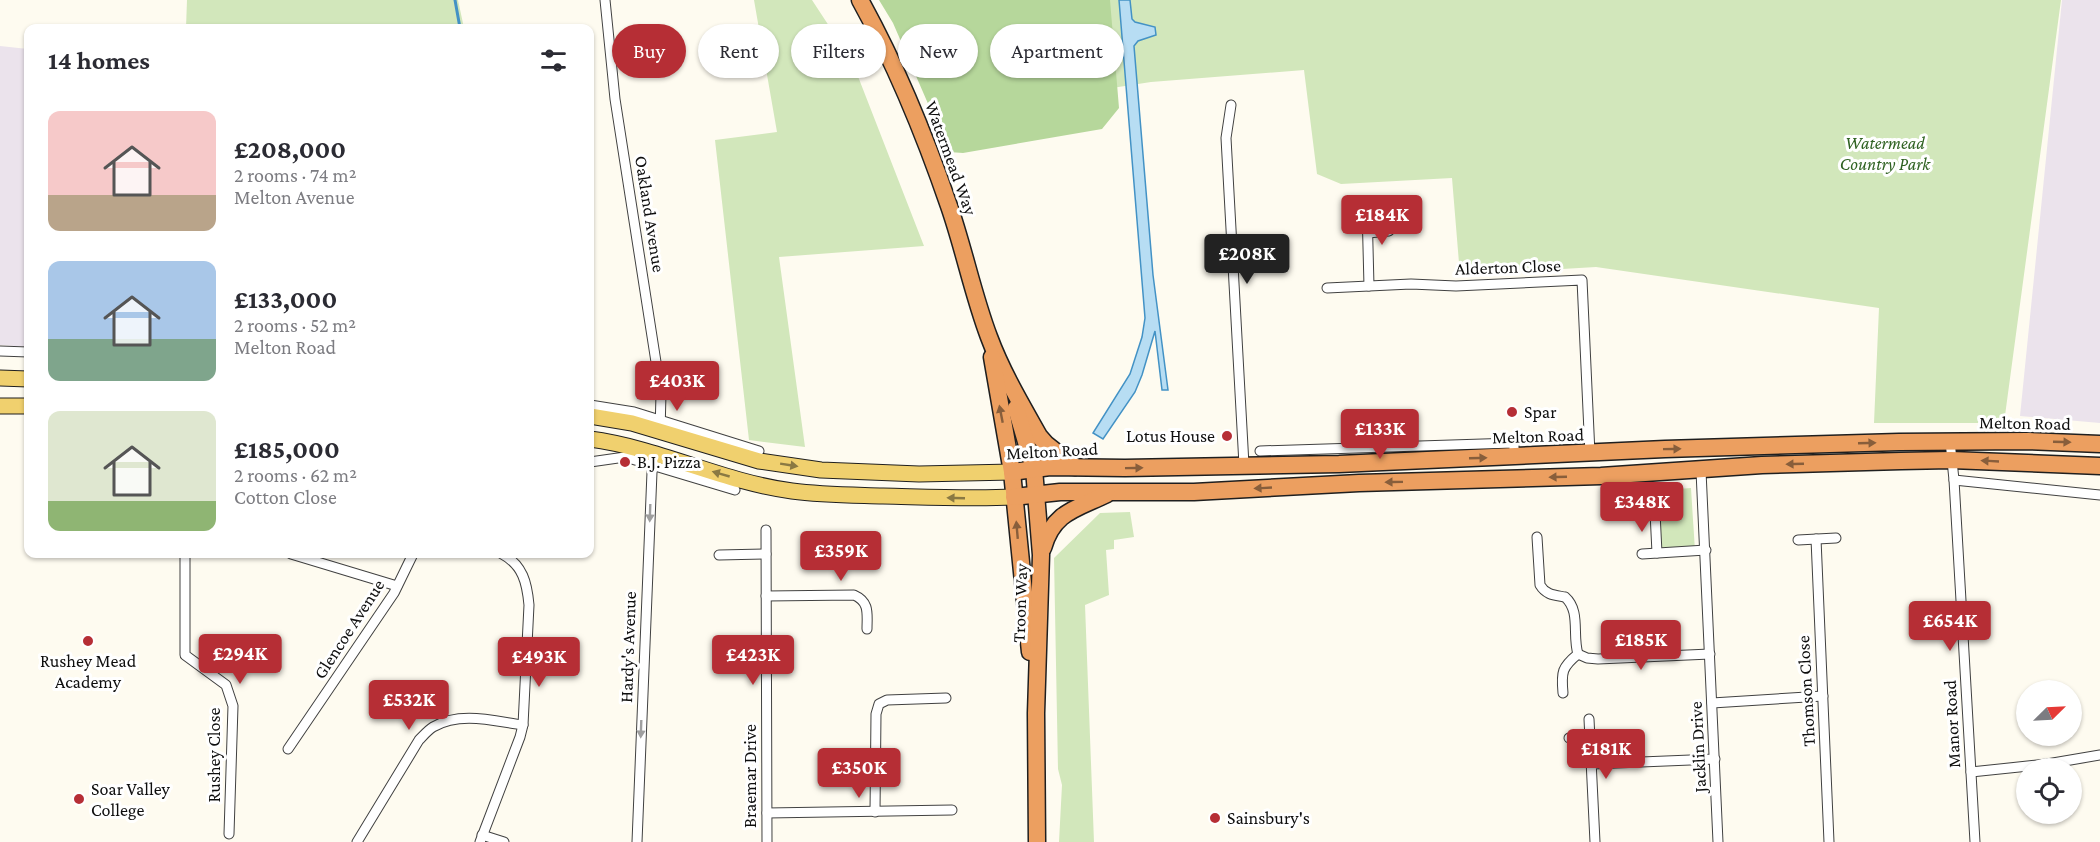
<!DOCTYPE html>
<html lang="en">
<head>
<meta charset="utf-8">
<style>
  body { margin:0; font-family:"Crimson Pro",serif; background:#f2f2f3; color:#2b2b33; height:100vh; display:flex; flex-direction:column; font-size:22px; white-space:nowrap }
  * { box-sizing:border-box; margin:0 }
  p { font-size:20px; color:#7c7c81 }
  .icon { flex:none; width:33px; height:33px; fill:none; stroke:currentColor; stroke-width:2; stroke-linecap:round; stroke-linejoin:round }
  .map { position:relative; flex:1; overflow:hidden }
  .sheet { position:absolute; left:24px; top:24px; width:570px; height:534px; display:flex; flex-direction:column; background:#fff; border-radius:12px; box-shadow:0 2px 4px #0004 }
  .sheet>* { flex:none }
  .top-card { position:absolute; left:612px; top:24px; width:570px; height:54px; display:flex; gap:12px }
  .needle { width:39px; rotate:66deg }
  .buttons { position:absolute; left:2016px; top:680px; display:grid; gap:12px }
  .buttons a { display:grid; place-items:center; width:66px; height:66px; border-radius:50%; background:#fff; box-shadow:0 2px 4px #0004; font-size:30px }
  .price { position:absolute; translate:-50% -51px; padding:0 14px; border-radius:6px; background:#b62e35; color:#fff; font-size:20px; line-height:39px; filter:drop-shadow(0 2px 3px #0008) }
  .price::after { content:''; position:absolute; left:50%; top:36px; width:18px; height:14px; margin-left:-9px; background:inherit; clip-path:polygon(0 0,100% 0,50% 100%) }
  .price.on { background:#222; color:#fff }
  ul { padding:0; list-style:none }
  li { display:flex; align-items:center; gap:18px; height:150px; padding:0 24px }
  li span { display:grid; place-items:center; flex:none; width:168px; height:120px; border-radius:12px; color:#555 }
  li>.icon { margin-inline-start:auto }
  span .icon { width:72px; height:72px; fill:#fffc; stroke-width:1 }
  li b { font-size:26px }
  h2 { display:flex; justify-content:space-between; align-items:center; height:72px; padding:0 24px; font-size:26px }
  .pill { padding:0 21px; border-radius:27px; background:#fff; box-shadow:0 2px 4px #0004; font-size:21px; line-height:54px }
  .pill.on { background:#b62e35; color:#fff }
  .map>svg:first-child { display:block }
  .industrial { fill:#ebe3ec }
  .green { fill:#d2e7bb }
  .forest { fill:#b6d79b }
  .water { fill:#b7ddf3; stroke:#4392c5; stroke-width:1.5 }
  .lines { fill:none; stroke-linecap:round; stroke-linejoin:round }
  .stream { stroke:#4392c5; stroke-width:3 }
  .street-casing { stroke:#414141; stroke-width:11 }
  .primary-casing { stroke:#1f1f1f; stroke-width:17 }
  .highway-casing { stroke:#1f1f1f; stroke-width:19 }
  .street { stroke:#fff; stroke-width:9 }
  .primary { stroke:#f0d06e; stroke-width:15 }
  .highway { stroke:#ec9f60; stroke-width:16 }
  .oneway { fill:#885e3b }
  .oneway2 { fill:#8a7943 }
  .oneway3 { fill:#9f9f9f }
  .poi-dot { fill:#b62e35; stroke:#fff; stroke-width:2 }
  .labels { text-anchor:middle; dominant-baseline:central; stroke-width:6; stroke-linejoin:round; paint-order:stroke }
  .park-label { font-size:18px; font-style:italic; fill:#2f6222; stroke:#fff }
  .street-label { font-size:18px; fill:#0e0e0e; stroke:#fff }
  .poi-label { font-size:18px; fill:#0e0e0e; stroke:#fff; text-anchor:start }
</style>
</head>
<body>
<div class="map">
<svg width="2100" height="842" viewBox="0 0 2100 842">
  <rect width="100%" height="100%" fill="#fefbf0"/>
  <g class="industrial">
    <polygon points="2062,0 2100,0 2100,423 2020,416"/>
    <polygon points="0,46 28,49 28,347 0,345"/>
  </g>
  <g class="green">
    <polygon points="187,0 458,0 464,28 186,28"/>
    <polygon points="754,0 812,0 852,61 924,246 779,257 805,447 749,440 715,140 777,132"/>
    <polygon points="890,0 2061,0 2004,423 1874,423 1879,308 1596,267 1460,275 1452,178 1341,184 1317,174 1304,70 1151,82 995,106"/>
    <polygon points="1691,488 1695,551 1657,553 1650,491"/>
    <polygon points="1130,512 1134,537 1114,540 1114,549 1106,550 1109,595 1085,605 1094,842 1059,842 1062,785 1058,769 1054,558 1100,513"/>
  </g>
  <polygon class="forest" points="879,0 1110,0 1119,108 1102,129 963,153 949,152 893,23"/>
  <polygon class="water" points="1119,0 1130,0 1132,19 1135,22 1155,27 1156,35 1138,41 1134,46 1153,275 1168,390 1162,390 1155,331 1142,375 1135,392 1103,439 1093,433 1130,374 1142,337 1145,318"/>
  <g class="lines">
    <polyline class="stream" points="455,0 460,28"/>
    <g class="street-casing">
      <g id="street">
        <polyline points="605,0 615,99 661,394 660,432"/>
        <polyline points="1231,105 1226,138 1244,465"/>
        <polyline points="1367,208 1369,286"/>
        <polyline points="1368,233 1389,231"/>
        <polyline points="1327,288 1411,284 1456,286 1582,280 1590,454"/>
        <polyline points="0,351 28,352"/>
        <polyline points="590,405 634,412 759,451"/>
        <polyline points="1950,441 1954,480 1975,842"/>
        <polyline points="1260,451 1514,443 1514,456"/>
        <polyline points="590,462 625,457 735,490"/>
        <polyline points="1701,471 1718,842"/>
        <polyline points="1954,480 2100,495"/>
        <polyline points="1655,512 1657,553"/>
        <polyline points="766,530 767,842"/>
        <path d="M 1537,537 L 1540,585 C 1546,595 1554,595 1565,597 C 1581,611 1572,635 1578,654 C 1562,667 1561,672 1563,693"/>
        <polyline points="1816,539 1829,842"/>
        <polyline points="1798,540 1836,538"/>
        <polyline points="185,554 185,655 226,685 233,706 229,834"/>
        <polyline points="291,554 397,586"/>
        <polyline points="1642,554 1706,550"/>
        <polyline points="719,555 766,554"/>
        <path d="M 766,596 L 854,595 C 870,602 867,614 867,629"/>
        <polyline points="1578,654 1587,658 1598,659 1710,654"/>
        <polyline points="1712,703 1823,696"/>
        <polyline points="1589,719 1595,842"/>
        <polyline points="1569,738 1590,737"/>
        <polyline points="288,749 394,593 413,554"/>
        <polyline points="1592,764 1715,759"/>
        <polyline points="1971,772 2047,764 2100,755"/>
        <polyline points="875,812 876,714 879,704 887,700 946,698"/>
        <polyline points="767,813 952,810"/>
        <polyline points="482,835 504,842"/>
        <path d="M 357,842 L 419,740 C 423,736 428,730 433,727 C 460,711 494,721 523,725"/>
        <path d="M 480,842 L 520,737 L 523,725 L 529,605 C 527,583 523,565 502,554"/>
        <polyline points="637,842 652,472 655,454"/>
      </g>
    </g>
    <g class="primary-casing">
      <g id="primary">
        <polyline points="0,378 28,379"/>
        <polyline points="0,406 28,406"/>
        <polyline points="590,416 632,423 759,461 821,470 919,474 1012,472"/>
        <path d="M 590,439 C 659,448 723,482 792,491 C 822,495 853,495 883,496 C 927,497 970,499 1014,497"/>
      </g>
    </g>
    <g class="highway-casing">
      <g id="highway">
        <path d="M 860,0 C 896,65 925,136 949,206 C 964,249 973,295 989,337 C 1002,372 1021,404 1039,436 L 1046,444 L 1075,467"/>
        <polyline points="992,357 1012,472 1030,652"/>
        <polyline points="1016,408 1034,469 1041,555 1036,713 1037,842"/>
        <polyline points="1012,472 1050,467 1125,468 1339,464 1665,449 1899,442 2028,441 2100,444"/>
        <polyline points="1014,497 1060,492 1194,492 1359,483 1601,476 1762,465 1901,461 1951,460 2100,466"/>
        <path d="M 1043,548 C 1053,512 1076,509 1107,494"/>
      </g>
    </g>
    <use href="#street" class="street"/>
    <use href="#primary" class="primary"/>
    <use href="#highway" class="highway"/>
  </g>
  <defs><path id="oneway-solid" d="M-6-.8H1V-3.2L6.5 0L1 3.2V.8H-6Z" transform="scale(1.5)"/></defs>
  <g class="oneway">
    <use href="#oneway-solid" transform="translate(1001 414) rotate(-101)"/>
    <use href="#oneway-solid" transform="translate(2062 442) rotate(2)"/>
    <use href="#oneway-solid" transform="translate(1867 443) rotate(-2)"/>
    <use href="#oneway-solid" transform="translate(1672 449) rotate(-1)"/>
    <use href="#oneway-solid" transform="translate(1478 458) rotate(-2)"/>
    <use href="#oneway-solid" transform="translate(1990 461) rotate(-177)"/>
    <use href="#oneway-solid" transform="translate(1795 464) rotate(178)"/>
    <use href="#oneway-solid" transform="translate(1134 468) rotate(-1)"/>
    <use href="#oneway-solid" transform="translate(1558 477) rotate(178)"/>
    <use href="#oneway-solid" transform="translate(1394 482) rotate(179)"/>
    <use href="#oneway-solid" transform="translate(1263 488) rotate(177)"/>
    <use href="#oneway-solid" transform="translate(1017 530) rotate(-95)"/>
  </g>
  <g class="oneway2">
    <use href="#oneway-solid" transform="translate(789 465) rotate(9)"/>
    <use href="#oneway-solid" transform="translate(721 474) rotate(-164)"/>
    <use href="#oneway-solid" transform="translate(956 498) rotate(-178)"/>
  </g>
  <g class="oneway3">
    <use href="#oneway-solid" transform="translate(650 513) rotate(92)"/>
    <use href="#oneway-solid" transform="translate(641 729) rotate(92)"/>
  </g>
  <g class="poi-dot">
    <circle cx="1512" cy="412" r="6"/>
    <circle cx="1227" cy="436" r="6"/>
    <circle cx="625" cy="462" r="6"/>
    <circle cx="88" cy="641" r="6"/>
    <circle cx="79" cy="799" r="6"/>
    <circle cx="1215" cy="818" r="6"/>
  </g>
  <g class="labels">
    <g class="park-label">
      <text x="1885" y="143">Watermead<tspan x="1885" dy="21">Country Park</tspan></text>
    </g>
    <g class="street-label">
      <text transform="translate(951 158) rotate(70)">Watermead Way</text>
      <text transform="translate(650 214) rotate(81)">Oakland Avenue</text>
      <text transform="translate(1508 267) rotate(-2)">Alderton Close</text>
      <text transform="translate(2025 423) rotate(1)">Melton Road</text>
      <text transform="translate(1538 436) rotate(-2)">Melton Road</text>
      <text transform="translate(1052 451) rotate(-3)">Melton Road</text>
      <text transform="translate(1020 603) rotate(-88)">Troon Way</text>
      <text transform="translate(349 629) rotate(-57)">Glencoe Avenue</text>
      <text transform="translate(628 647) rotate(-88)">Hardy's Avenue</text>
      <text transform="translate(1806 691) rotate(-93)">Thomson Close</text>
      <text transform="translate(1952 724) rotate(-93)">Manor Road</text>
      <text transform="translate(1698 747) rotate(-93)">Jacklin Drive</text>
      <text transform="translate(214 755) rotate(-90)">Rushey Close</text>
      <text transform="translate(750 776) rotate(-90)">Braemar Drive</text>
    </g>
    <g class="poi-label">
      <text x="1524" y="412">Spar</text>
      <text x="1215" y="436" text-anchor="end">Lotus House</text>
      <text x="637" y="462">B.J. Pizza</text>
      <text x="88" y="661" text-anchor="middle">Rushey Mead<tspan x="88" dy="21">Academy</tspan></text>
      <text x="91" y="789">Soar Valley<tspan x="91" dy="21">College</tspan></text>
      <text x="1227" y="818">Sainsbury's</text>
    </g>
  </g>
</svg>
<div class="buttons">
<a><svg class="needle" viewBox="-14 -14 28 28"><path d="M0-13l5 13h-10z" fill="#e53935"/><path d="M0 13l5-13h-10z" fill="#7c7c81"/></svg></a>
<a><svg class="icon" aria-label="locate" viewBox="0 0 24 24"><circle cx="12" cy="12" r="6"/><path d="M12 2v4M12 18v4M2 12h4M18 12h4"/></svg></a>
</div>
<b class="price" style="left:1382px;top:246px">£184K</b>
<b class="price on" style="left:1247px;top:285px">£208K</b>
<b class="price" style="left:677px;top:412px">£403K</b>
<b class="price" style="left:1380px;top:460px">£133K</b>
<b class="price" style="left:1642px;top:533px">£348K</b>
<b class="price" style="left:841px;top:582px">£359K</b>
<b class="price" style="left:1950px;top:652px">£654K</b>
<b class="price" style="left:1641px;top:671px">£185K</b>
<b class="price" style="left:240px;top:685px">£294K</b>
<b class="price" style="left:753px;top:686px">£423K</b>
<b class="price" style="left:539px;top:688px">£493K</b>
<b class="price" style="left:409px;top:731px">£532K</b>
<b class="price" style="left:1606px;top:780px">£181K</b>
<b class="price" style="left:859px;top:799px">£350K</b>
<div class="top-card">
<a class="pill on">Buy</a>
<a class="pill">Rent</a>
<a class="pill">Filters</a>
<a class="pill">New</a>
<a class="pill">Apartment</a>
</div>
<section class="sheet">
<h2>14 homes<svg class="icon" aria-label="filters" viewBox="0 0 24 24"><path d="M4 7h16M4 17h16"/><circle cx="9" cy="7" r="2"/><circle cx="15" cy="17" r="2"/></svg></h2>
<ul>
<li><span style="background:linear-gradient(#f6c9c9 70%,#b9a48a 0)"><svg class="icon" aria-label="home" viewBox="0 0 24 24"><path d="M3 11l9-7 9 7M6 9v11h12V9"/></svg></span><div><b>£208,000</b><p>2 rooms · 74 m²</p><p>Melton Avenue</p></div></li>
<li><span style="background:linear-gradient(#a9c7e8 65%,#7fa58c 0)"><svg class="icon" aria-label="home" viewBox="0 0 24 24"><path d="M3 11l9-7 9 7M6 9v11h12V9"/></svg></span><div><b>£133,000</b><p>2 rooms · 52 m²</p><p>Melton Road</p></div></li>
<li><span style="background:linear-gradient(#dfe7d0 75%,#8fb573 0)"><svg class="icon" aria-label="home" viewBox="0 0 24 24"><path d="M3 11l9-7 9 7M6 9v11h12V9"/></svg></span><div><b>£185,000</b><p>2 rooms · 62 m²</p><p>Cotton Close</p></div></li>
</ul>
</section>
</div>
</body>
</html>
